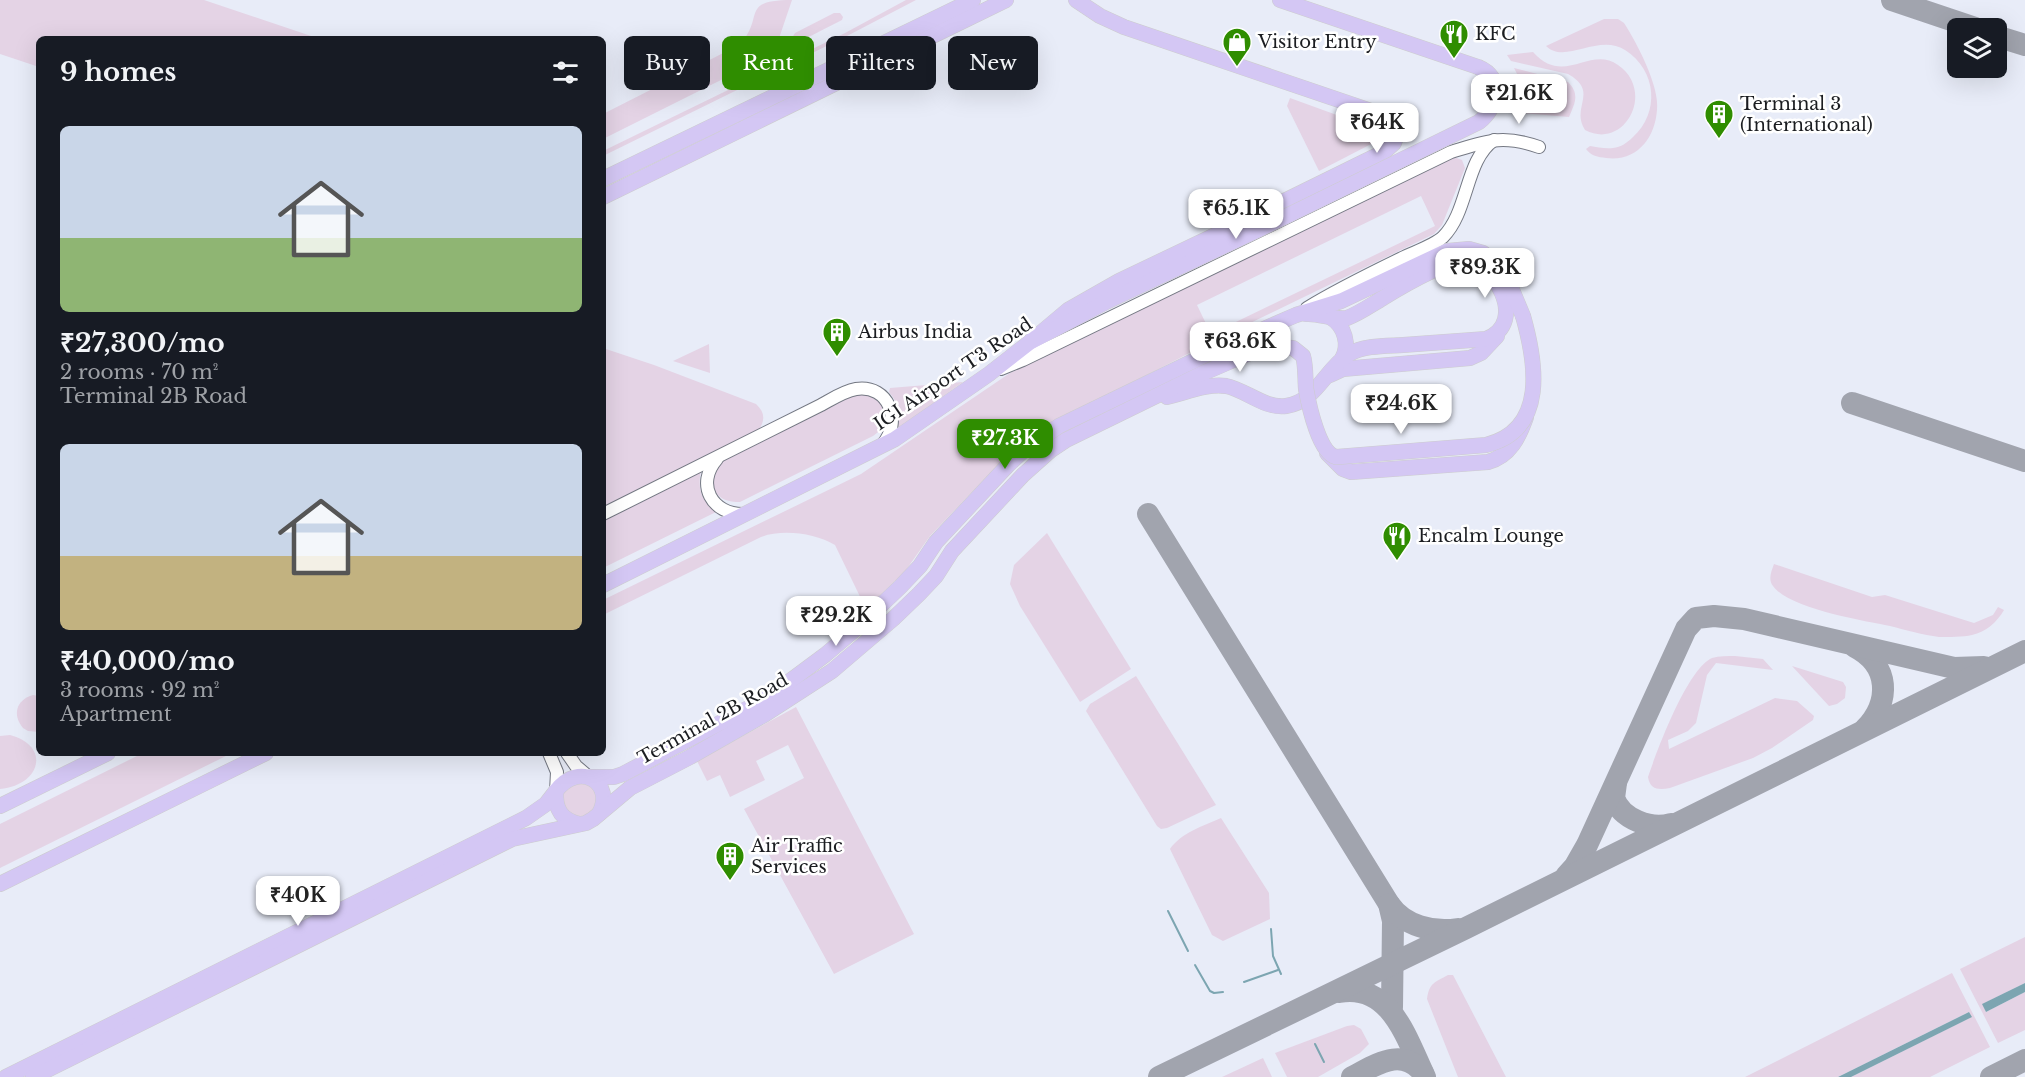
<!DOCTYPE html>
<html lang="en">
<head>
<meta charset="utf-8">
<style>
  body { margin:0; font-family:"Libre Baskerville",serif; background:#242831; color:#f1f3f6; height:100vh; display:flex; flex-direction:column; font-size:22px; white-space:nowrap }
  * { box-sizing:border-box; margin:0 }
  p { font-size:20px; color:#9ea1a6 }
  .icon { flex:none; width:33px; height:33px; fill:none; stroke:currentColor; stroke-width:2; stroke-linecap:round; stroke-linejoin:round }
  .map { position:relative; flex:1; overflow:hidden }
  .drawer { position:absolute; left:36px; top:36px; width:570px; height:720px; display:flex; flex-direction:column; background:#171b24; border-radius:9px; box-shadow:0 6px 24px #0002 }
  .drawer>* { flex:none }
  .top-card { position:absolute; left:624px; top:36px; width:570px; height:54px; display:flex; gap:12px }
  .tools { position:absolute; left:1947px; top:18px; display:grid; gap:12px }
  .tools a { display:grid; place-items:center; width:60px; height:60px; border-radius:9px; background:#171b24; box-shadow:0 6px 24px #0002; font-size:30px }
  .price { position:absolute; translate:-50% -51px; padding:0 14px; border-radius:12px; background:#fff; color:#222; font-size:20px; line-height:39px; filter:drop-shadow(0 2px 3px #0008) }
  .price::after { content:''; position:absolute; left:50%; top:36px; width:18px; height:14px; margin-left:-9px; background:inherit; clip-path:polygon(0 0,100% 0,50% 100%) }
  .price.active { background:#2f8d00; color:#fff }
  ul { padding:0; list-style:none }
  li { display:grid; align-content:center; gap:12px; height:318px; padding:0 24px }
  li span { display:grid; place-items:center; height:186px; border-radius:9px; color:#555 }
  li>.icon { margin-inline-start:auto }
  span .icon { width:108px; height:108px; fill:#fffc; stroke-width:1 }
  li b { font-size:26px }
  h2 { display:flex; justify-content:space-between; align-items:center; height:72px; padding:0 24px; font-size:26px }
  .pill { padding:0 21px; border-radius:9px; background:#171b24; box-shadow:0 6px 24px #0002; font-size:21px; line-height:54px }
  .pill.active { background:#2f8d00; color:#fff }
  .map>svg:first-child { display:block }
  .green { fill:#e4d3e5; fill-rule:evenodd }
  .water { fill:#7ca5b1 }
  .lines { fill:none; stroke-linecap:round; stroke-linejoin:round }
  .stream { stroke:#7ca5b1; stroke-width:2 }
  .taxiway { stroke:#a1a4ae; stroke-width:22 }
  .minor-casing { stroke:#747883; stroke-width:14 }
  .major-casing { stroke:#cdcdce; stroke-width:16 }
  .minor { stroke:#fff; stroke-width:12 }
  .major { stroke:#d4c7f4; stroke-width:15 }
  .major-bridge-casing { stroke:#cdcdce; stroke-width:16; stroke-linecap:butt }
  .major-bridge { stroke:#d4c7f4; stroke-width:15 }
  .labels { text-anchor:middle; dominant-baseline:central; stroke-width:5; stroke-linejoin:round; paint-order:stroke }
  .poi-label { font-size:18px; fill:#1b1d21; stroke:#fff; text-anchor:start }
  .street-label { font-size:18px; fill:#1b1d21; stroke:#fff }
</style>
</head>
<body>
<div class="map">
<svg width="2025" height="1077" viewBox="0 0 2025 1077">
  <rect width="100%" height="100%" fill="#e8ecf8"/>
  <g class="green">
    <polygon points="0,0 204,0 320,39 39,39 39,67 0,54"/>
    <path d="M 792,0 L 775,50 L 771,55 L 603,139 L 603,114 L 739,45 C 766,18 738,0 792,0 Z"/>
    <polygon points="906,0 916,0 847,36 603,156 603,151 845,33"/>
    <polygon points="834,13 840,13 843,17 842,20 789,47 787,46 795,33"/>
    <path d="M 1604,19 L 1618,19 L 1624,23 C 1637,43 1660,87 1657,110 C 1655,138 1637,162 1606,158 C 1598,157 1591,156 1586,149 L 1590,146 C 1597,147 1605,149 1613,148 C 1621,147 1627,143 1633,137 C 1660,113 1657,70 1625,50 C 1598,33 1565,65 1546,46 Z"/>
    <path d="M 1533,52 C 1564,87 1590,45 1618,65 C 1656,91 1625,151 1585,130 C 1570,107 1600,92 1568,74 L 1511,61 L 1507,55 Z"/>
    <path d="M 1514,68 L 1568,82 C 1580,94 1575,103 1569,117 L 1522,113 L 1534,107 Z"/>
    <polygon points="1290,98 1367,126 1376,134 1375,142 1319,171 1287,106"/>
    <path d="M 1454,157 L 1462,160 L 1465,168 L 1442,225 L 1434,234 L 1213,341 L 1032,434 L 1015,447 L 930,536 L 906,570 L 866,609 L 835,545 C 815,533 782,529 761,537 L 603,615 L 603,600 L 861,474 L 1010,373 ZM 1421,196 L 1435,226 L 1211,334 L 1197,305 Z"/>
    <polygon points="709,344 710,373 673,361"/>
    <path d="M 603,348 L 654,365 L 756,404 C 766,413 765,422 757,432 L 603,510 Z"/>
    <path d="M 963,382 L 897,429 C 901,414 899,404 889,392 L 890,388 Z"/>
    <path d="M 859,393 L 879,398 L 887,416 L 882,429 L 873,436 L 740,502 C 728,502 721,500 713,490 C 713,475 713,468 725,458 Z"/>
    <path d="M 701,471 C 697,489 702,501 716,512 L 603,568 L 603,521 Z"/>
    <polygon points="1047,533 1131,669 1080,702 1020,606 1010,584 1014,565"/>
    <path d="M 1774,564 L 1872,597 L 1885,595 L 1974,623 L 1993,615 L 1998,607 L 2004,610 C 1997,622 1986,632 1972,635 C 1963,637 1949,637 1939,637 C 1923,635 1906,630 1890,626 C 1863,621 1788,608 1773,586 C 1768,580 1771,572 1774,564 Z"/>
    <path d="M 1735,656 L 1763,659 L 1773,670 L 1716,663 L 1707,675 L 1696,723 L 1688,731 L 1668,740 L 1669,749 L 1775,698 L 1797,701 L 1814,716 L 1813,720 L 1772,748 L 1753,758 L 1670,788 C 1659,790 1650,790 1648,777 C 1657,751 1687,669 1712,658 C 1719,656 1728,656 1735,656 Z"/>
    <polygon points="1792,666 1843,682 1846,687 1845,698 1837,704 1829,706"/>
    <polygon points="1136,676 1216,805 1167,828 1161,829 1157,826 1086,711 1090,704"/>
    <path d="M 33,695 L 39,696 L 39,732 L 28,731 L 23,728 C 12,715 16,700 33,695 Z"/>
    <polygon points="796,707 914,934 834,974 744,809 804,778 788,745 756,761 765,780 730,797 720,775 707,781 697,761"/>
    <path d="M 10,735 C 51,746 41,785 0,789 L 0,736 Z"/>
    <polygon points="143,753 232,753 0,868 0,824"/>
    <polygon points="586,783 595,790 597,807 583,819 566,813 562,795 569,785"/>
    <path d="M 1221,818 L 1269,893 L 1270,919 L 1223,941 L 1212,935 L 1170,849 C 1181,833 1203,826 1221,818 Z"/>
    <polygon points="2025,937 2025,983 1983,1004 1986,1012 2025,992 2025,1030 1998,1043 1960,969"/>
    <polygon points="1952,973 1990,1047 1930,1077 1851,1077 1971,1017 1969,1012 1838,1077 1745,1077"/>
    <path d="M 1448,975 L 1453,975 L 1506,1077 L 1458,1077 L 1427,999 C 1429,983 1435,982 1448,975 Z"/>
    <polygon points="1354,1025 1361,1029 1369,1044 1360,1053 1318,1077 1287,1077 1275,1053 1347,1026"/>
    <polygon points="1263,1058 1272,1077 1222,1077"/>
  </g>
  <g class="water">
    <polygon points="2025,983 2025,992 1986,1012 1982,1004"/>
    <polygon points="1969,1012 1972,1017 1851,1077 1838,1077"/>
  </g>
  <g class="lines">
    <g class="stream">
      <polyline points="1168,911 1188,951"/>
      <polyline points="1271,929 1273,956 1281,974"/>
      <polyline points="1195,965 1210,991 1214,993 1223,992"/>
      <polyline points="1244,982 1278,970"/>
      <polyline points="1315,1044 1324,1062"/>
    </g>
    <g class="taxiway">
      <polyline points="1892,0 1975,28"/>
      <polyline points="1996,36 2025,45"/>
      <polyline points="1852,403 2025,461"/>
      <polyline points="1148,514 1389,904 1393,921 1392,1007"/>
      <path d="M 1855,647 C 1890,665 1891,702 1865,729"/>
      <path d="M 1616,783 L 1614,798 C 1621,819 1651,830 1671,824"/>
      <polyline points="1566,876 1575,866 1587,845 1686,629 1696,618 1714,616 1744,619 1954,668 1984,667"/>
      <path d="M 1389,904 C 1404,926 1433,933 1458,929"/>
      <path d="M 1339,992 C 1391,982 1407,1040 1425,1077"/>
      <polyline points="1159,1077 1466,928 2025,651"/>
      <path d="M 1352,1077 C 1376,1065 1402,1046 1423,1073"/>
      <polyline points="1991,1077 2025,1060"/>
    </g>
    <g class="minor-casing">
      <g id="minor">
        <path d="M 1307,308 C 1338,289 1369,274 1402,258 C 1414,252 1433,246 1443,237 C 1469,211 1465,160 1494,140"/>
        <path d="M 1001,369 L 1023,360 L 1451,152 C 1487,141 1502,134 1539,147"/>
        <path d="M 717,459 C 695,484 712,515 744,514"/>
        <path d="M 603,514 L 821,405 C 832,399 844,391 856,389 C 889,384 903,422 882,445"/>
        <polyline points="549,753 557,772 556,791"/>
        <polyline points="567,753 576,766 589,777"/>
      </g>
    </g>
    <g class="major-casing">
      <g id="major">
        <polyline points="1280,0 1478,67"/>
        <polyline points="603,179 973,0"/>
        <polyline points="603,197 1006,0"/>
        <path d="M 1330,317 C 1345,326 1350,345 1342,359"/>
        <polyline points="1030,342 1068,310 1119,281 1207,239 1384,152 1394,143 1398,131 1392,119 1380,114 1124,27 1100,16 1076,0"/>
        <polyline points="1330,375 1343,369 1470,358 1481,353 1497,336"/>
        <path d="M 1167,397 C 1185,393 1207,383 1226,386 C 1246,390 1265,409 1286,406 C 1316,402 1326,368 1349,354 C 1365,345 1386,346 1403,345 C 1431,343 1458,341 1486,339 C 1529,323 1495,258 1457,261 C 1448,262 1440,267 1432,271 C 1415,279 1399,288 1383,298 C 1371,305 1360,313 1347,318 C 1333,320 1320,313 1306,314"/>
        <path d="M 1327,453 L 1343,469 L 1351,472 L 1488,462 C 1510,456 1519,437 1526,417"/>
        <polyline points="603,585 895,439 989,374 1030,342 1106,302 1260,229"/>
        <polyline points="589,777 614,777 623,774 756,704 790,681 825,655 858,627 900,587 920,566 936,542 1008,465 1024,450 1059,426 1218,349 1296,315 1341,301 1447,251 1469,249 1483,253 1490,258 1497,265 1510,285 1523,316"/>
        <polyline points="0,806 108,753"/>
        <path d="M 579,824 C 561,820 555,809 556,791 C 579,760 616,783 599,814"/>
        <polyline points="0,884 266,753"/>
        <polyline points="6,1077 526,818 546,804 556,791"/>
        <polyline points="33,1077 512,839 586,823 593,819 630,788 690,757 764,715 832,671 893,619 919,594 936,576 952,551 1023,475 1051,450 1066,440 1201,374 1259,349 1272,347"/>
      </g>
    </g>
    <use href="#minor" class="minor"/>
    <use href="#major" class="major"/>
    <g class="major-bridge-casing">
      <g id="major-bridge">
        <path d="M 1260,229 L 1479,122 C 1498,107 1505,78 1478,67"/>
        <path d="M 1272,347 L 1293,348 L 1303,356 C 1306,366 1305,378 1306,389 C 1309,406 1319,453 1336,457 L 1486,445 C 1548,430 1536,362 1523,316"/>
      </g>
    </g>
    <use href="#major-bridge" class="major-bridge"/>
  </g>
  <defs>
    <g id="restaurant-pin" transform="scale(1.5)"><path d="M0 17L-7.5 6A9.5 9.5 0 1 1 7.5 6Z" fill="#2f8d00" stroke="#fff"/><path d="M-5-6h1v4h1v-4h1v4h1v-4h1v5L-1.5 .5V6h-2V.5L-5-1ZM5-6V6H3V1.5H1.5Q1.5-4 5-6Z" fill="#fff"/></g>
    <g id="shop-pin" transform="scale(1.5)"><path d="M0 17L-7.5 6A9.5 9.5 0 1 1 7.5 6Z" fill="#2f8d00" stroke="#fff"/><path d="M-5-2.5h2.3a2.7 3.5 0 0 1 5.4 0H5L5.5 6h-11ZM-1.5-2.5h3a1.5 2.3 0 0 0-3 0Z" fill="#fff"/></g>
    <g id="building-pin" transform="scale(1.5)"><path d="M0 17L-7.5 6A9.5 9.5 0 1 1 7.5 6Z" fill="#2f8d00" stroke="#fff"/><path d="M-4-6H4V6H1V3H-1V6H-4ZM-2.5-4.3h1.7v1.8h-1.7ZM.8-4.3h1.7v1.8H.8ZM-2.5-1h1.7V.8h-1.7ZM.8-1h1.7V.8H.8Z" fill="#fff"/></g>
  </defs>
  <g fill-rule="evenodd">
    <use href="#restaurant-pin" x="1454" y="34"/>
    <use href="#shop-pin" x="1237" y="42"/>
    <use href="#building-pin" x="1719" y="114"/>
    <use href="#building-pin" x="837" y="332"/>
    <use href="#restaurant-pin" x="1397" y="536"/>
    <use href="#building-pin" x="730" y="856"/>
  </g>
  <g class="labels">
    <g class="poi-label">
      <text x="1475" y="34">KFC</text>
      <text x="1258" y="42">Visitor Entry</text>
      <text x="1740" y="104">Terminal 3<tspan x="1740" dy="21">(International)</tspan></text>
      <text x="858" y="332">Airbus India</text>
      <text x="1418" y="536">Encalm Lounge</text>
      <text x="751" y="846">Air Traffic<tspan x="751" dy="21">Services</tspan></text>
    </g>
    <g class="street-label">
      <text transform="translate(953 374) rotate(-34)">IGI Airport T3 Road</text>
      <text transform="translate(713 719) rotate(-29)">Terminal 2B Road</text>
    </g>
  </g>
</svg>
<div class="tools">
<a><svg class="icon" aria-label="layers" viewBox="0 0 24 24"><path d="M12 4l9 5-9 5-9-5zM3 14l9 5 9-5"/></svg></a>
</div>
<b class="price" style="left:1519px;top:125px">₹21.6K</b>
<b class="price" style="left:1377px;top:154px">₹64K</b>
<b class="price" style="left:1236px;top:240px">₹65.1K</b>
<b class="price" style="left:1485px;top:299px">₹89.3K</b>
<b class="price" style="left:1240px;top:373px">₹63.6K</b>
<b class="price" style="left:1401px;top:435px">₹24.6K</b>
<b class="price active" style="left:1005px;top:470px">₹27.3K</b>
<b class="price" style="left:836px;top:647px">₹29.2K</b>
<b class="price" style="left:298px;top:927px">₹40K</b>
<div class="top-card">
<a class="pill">Buy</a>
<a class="pill active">Rent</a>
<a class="pill">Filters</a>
<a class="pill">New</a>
</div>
<section class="drawer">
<h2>9 homes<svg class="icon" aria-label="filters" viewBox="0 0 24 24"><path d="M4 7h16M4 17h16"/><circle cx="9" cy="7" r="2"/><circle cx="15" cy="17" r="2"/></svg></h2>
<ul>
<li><span style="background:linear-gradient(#c9d6e8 60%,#8fb573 0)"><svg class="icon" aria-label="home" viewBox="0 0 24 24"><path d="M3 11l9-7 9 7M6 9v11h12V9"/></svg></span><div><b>₹27,300/mo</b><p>2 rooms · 70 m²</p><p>Terminal 2B Road</p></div></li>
<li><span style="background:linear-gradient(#c9d6e8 60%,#c2b280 0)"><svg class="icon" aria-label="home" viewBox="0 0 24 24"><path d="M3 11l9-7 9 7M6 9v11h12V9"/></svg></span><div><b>₹40,000/mo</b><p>3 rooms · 92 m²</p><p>Apartment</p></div></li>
</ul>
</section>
</div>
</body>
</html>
